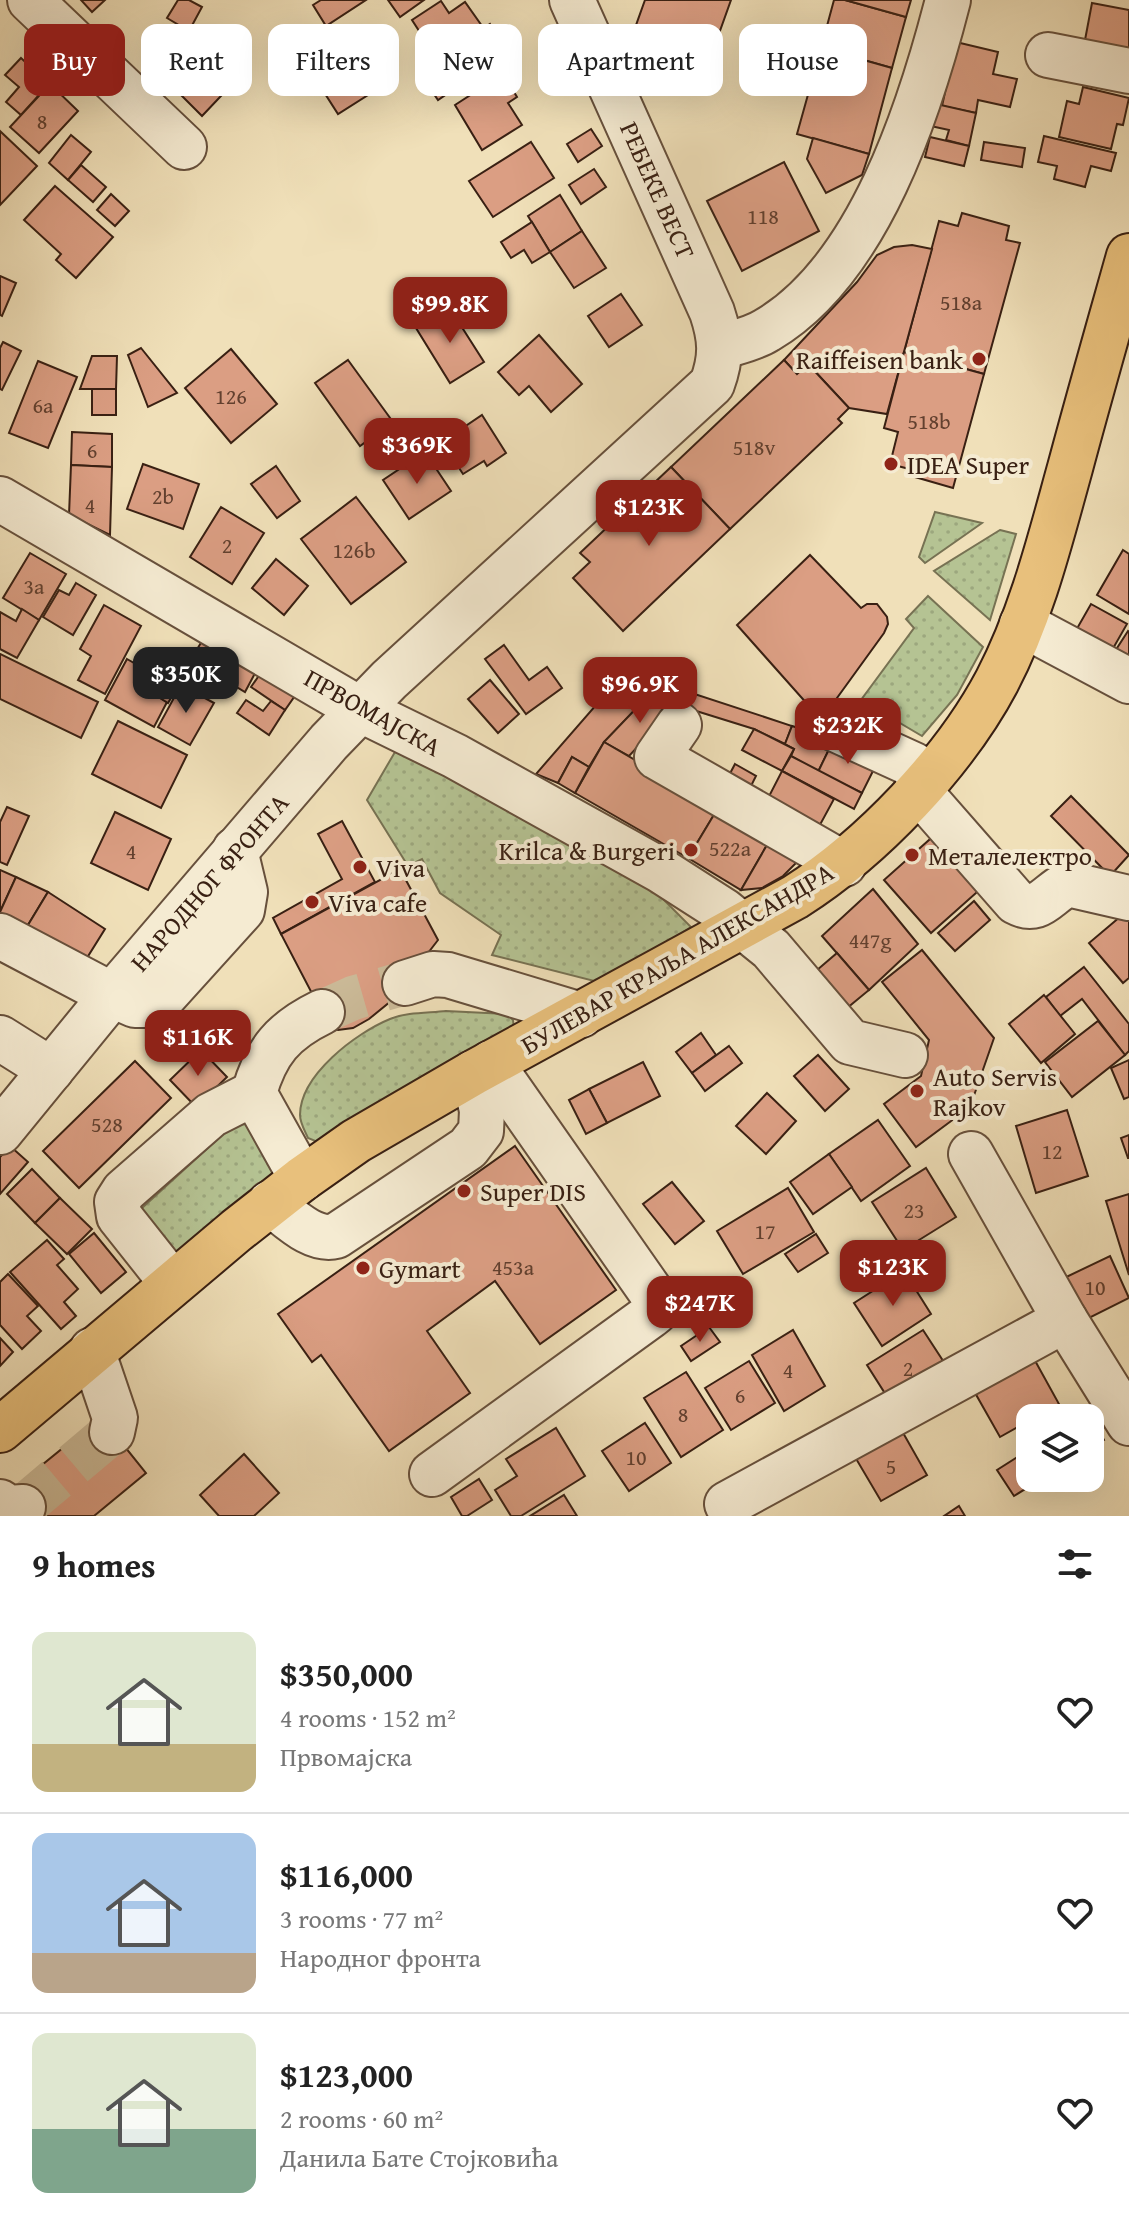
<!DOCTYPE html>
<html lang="en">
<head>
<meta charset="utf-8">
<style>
  body { margin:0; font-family:"Gentium Book Plus",serif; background:#f6f6f6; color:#222; height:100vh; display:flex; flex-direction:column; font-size:30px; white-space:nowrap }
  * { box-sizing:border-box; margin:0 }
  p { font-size:26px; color:#767676 }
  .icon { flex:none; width:44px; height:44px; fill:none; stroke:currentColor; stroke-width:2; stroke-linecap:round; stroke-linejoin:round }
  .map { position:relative; height:1516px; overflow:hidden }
  .drawer { display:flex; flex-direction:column; background:#fff; flex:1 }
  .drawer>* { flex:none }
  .guide { position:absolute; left:24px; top:24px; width:1082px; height:72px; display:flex; gap:16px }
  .controls { position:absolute; left:1016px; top:1404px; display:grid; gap:16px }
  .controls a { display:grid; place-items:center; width:88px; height:88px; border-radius:16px; background:#fff; box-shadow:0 8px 32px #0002; font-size:40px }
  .price { position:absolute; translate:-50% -68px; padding:0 18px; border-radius:16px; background:#8f2418; color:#fff; font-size:26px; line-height:52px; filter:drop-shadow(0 2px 4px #0008) }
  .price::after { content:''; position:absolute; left:50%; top:48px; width:24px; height:18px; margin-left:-12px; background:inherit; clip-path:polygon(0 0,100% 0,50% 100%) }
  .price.selected { background:#222; color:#fff }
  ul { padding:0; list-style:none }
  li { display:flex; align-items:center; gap:24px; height:200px; padding:0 32px }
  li+li { border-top:2px solid #e0e0e0 }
  li span { display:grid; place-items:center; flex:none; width:224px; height:160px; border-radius:16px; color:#555 }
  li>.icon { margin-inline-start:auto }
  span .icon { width:96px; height:96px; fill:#fffc; stroke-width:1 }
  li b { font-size:34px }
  h2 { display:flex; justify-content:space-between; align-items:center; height:96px; padding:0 32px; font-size:34px }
  .pill { padding:0 28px; border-radius:16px; background:#fff; box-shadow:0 8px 32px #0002; font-size:28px; line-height:72px }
  .pill.selected { background:#8f2418; color:#fff }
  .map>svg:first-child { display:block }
  .grass { fill:url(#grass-dots); stroke:#777253; stroke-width:2 }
  .building { fill:#db9e83; stroke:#392013; stroke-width:2 }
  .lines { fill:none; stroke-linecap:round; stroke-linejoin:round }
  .minor-tunnel { stroke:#cbba98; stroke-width:44; stroke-dasharray:44 22; stroke-linecap:butt }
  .minor-casing { stroke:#67503c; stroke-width:48 }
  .major-casing { stroke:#392013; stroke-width:48 }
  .minor { stroke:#f5ebd2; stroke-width:44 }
  .major { stroke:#e8c07c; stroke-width:44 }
  .poi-dot { fill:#8f2418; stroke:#f5ebd2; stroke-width:3 }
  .labels { text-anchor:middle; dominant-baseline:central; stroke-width:8; stroke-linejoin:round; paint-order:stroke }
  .number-label { font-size:22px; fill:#62402f }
  .street-label { font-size:26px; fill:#392013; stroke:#f5ebd2 }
  .poi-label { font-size:26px; fill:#392013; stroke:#f5ebd2; text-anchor:start }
</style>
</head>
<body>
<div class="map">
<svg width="1129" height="1516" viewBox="0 0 1129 1516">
  <defs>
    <pattern id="grass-dots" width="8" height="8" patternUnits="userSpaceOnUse" patternTransform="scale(2)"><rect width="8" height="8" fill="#b5c393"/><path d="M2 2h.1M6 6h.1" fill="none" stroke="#9ca77e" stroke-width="1.8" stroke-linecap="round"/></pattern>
  </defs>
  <rect width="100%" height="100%" fill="#f0e0b9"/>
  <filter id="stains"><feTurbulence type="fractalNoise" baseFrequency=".0025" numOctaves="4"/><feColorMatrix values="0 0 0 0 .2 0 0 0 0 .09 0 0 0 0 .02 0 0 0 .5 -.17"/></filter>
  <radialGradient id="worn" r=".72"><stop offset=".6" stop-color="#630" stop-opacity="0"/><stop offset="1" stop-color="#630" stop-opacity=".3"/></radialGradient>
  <g class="grass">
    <polygon points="935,512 982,523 925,563 919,557"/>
    <polygon points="1000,530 1016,534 990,620 934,571"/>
    <polygon points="928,596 983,647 957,695 922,736 861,700 914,628 906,619"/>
    <polygon points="395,752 412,753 648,884 691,927 602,983 492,955 501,935 440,893 422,859 408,866 367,800"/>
    <path d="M 446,1011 L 507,1014 L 513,1020 L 514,1030 L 320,1143 L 308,1138 C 305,1131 300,1123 300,1115 C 300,1075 356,1033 390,1019 C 407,1012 428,1013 446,1011 Z"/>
    <polygon points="244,1121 256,1122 276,1172 181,1254 171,1255 142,1219 142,1208 233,1125"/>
  </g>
  <g class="building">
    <polygon points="81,0 105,0 92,12"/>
    <polygon points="178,0 189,0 202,7 189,31 167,18"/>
    <polygon points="321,0 366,0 326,26 313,5"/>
    <polygon points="388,0 424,0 400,17"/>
    <polygon points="645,0 731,0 711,56 635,28"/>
    <polygon points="834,0 845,0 906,17 892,68 821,48"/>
    <polygon points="845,0 911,0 906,17"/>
    <polygon points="441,1 449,13 465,2 482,26 436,57 412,20"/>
    <polygon points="1092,3 1129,10 1129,49 1085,40"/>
    <polygon points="490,24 508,52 438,100 419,72"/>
    <polygon points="355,33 387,83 338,114 306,64"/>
    <polygon points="956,42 998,52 993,74 1017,79 1010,107 978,100 976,113 942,106"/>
    <polygon points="821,48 892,68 869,154 797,134"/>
    <polygon points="210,51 238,78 202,116 174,88"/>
    <polygon points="21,58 49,84 21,115 6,102 19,87 5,75"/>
    <polygon points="503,74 517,97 508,103 522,125 482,150 455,105"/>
    <polygon points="50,84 78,111 39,153 10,127"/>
    <polygon points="1083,87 1129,98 1123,125 1117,124 1111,149 1059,137 1067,101 1079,104"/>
    <polygon points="932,103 976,113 969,146 946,140 949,130 926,125"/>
    <polygon points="591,129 602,146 578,162 567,144"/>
    <polygon points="0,131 37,166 0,205"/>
    <polygon points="71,135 91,152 68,180 49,163"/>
    <polygon points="1044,136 1116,153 1111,171 1091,166 1085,187 1054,179 1057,166 1038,162"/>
    <polygon points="930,137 969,146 964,166 925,157"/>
    <polygon points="813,138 869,154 862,175 826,193 807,159"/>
    <polygon points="531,142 554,178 493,217 469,181"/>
    <polygon points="984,142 1025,148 1022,167 981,160"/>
    <polygon points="784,162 819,231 742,271 707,201"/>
    <polygon points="81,165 106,187 93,202 68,180"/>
    <polygon points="594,169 606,187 581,204 569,185"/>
    <polygon points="55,186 113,237 76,278 56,260 61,254 24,220"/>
    <polygon points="111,194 129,211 115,226 97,210"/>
    <polygon points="560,195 582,231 550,252 528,216"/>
    <polygon points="962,213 1009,226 1006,240 1020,243 984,374 904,352 939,221 958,226"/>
    <polygon points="532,222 550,252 532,263 524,250 511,258 501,242"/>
    <polygon points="582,231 606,268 574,288 550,252"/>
    <polygon points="912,245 932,249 887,414 849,408 808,364 797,374 784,360 857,282 877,255 894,247"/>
    <polygon points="0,276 16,283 2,316 0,315"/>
    <polygon points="621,294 642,325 609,347 588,316"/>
    <polygon points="449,307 484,362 450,383 416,328"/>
    <polygon points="539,335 582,384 551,412 529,386 519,395 498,372"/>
    <polygon points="3,342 21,351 2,390 0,389 0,348"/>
    <polygon points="141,348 177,393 148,407 128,355"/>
    <polygon points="231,349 277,404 231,443 185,388"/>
    <polygon points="904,352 984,374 953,488 915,477 917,471 890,464 898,432 884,428"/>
    <polygon points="92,356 117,356 116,389 80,389"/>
    <polygon points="348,360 393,422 360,446 315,383"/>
    <polygon points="784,360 797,374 808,364 849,408 838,419 842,423 730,529 671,467"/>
    <polygon points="38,361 77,377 48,448 9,433"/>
    <rect x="92" y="389" width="24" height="26"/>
    <polygon points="482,415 506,453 487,466 484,461 463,474 442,442"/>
    <polygon points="72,432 112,434 112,467 71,465"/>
    <polygon points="425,452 451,491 409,519 383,480"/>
    <polygon points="143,464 199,484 183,529 127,509"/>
    <polygon points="71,465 112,467 110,535 69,515"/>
    <polygon points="276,466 300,501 277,518 251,484"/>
    <polygon points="671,467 730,529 623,631 573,578 590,562 580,553"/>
    <polygon points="356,497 406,562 351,604 301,539"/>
    <polygon points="221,507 264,533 232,584 190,557"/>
    <polygon points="1123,550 1129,554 1129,614 1097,595"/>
    <polygon points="30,553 66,574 39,620 3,598"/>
    <polygon points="810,555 861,608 867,604 877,604 887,617 888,624 884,633 829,709 817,715 737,625"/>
    <polygon points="276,559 308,586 284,615 252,588"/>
    <polygon points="76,583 96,595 73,635 43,617 59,590 69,595"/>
    <polygon points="1091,604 1127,624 1107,659 1071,639"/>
    <polygon points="104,605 141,626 105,694 78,680 91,656 80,649"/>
    <polygon points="22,609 39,620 17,658 0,649 0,612 16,621"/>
    <polygon points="208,631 262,660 245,692 230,683 236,672 196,651"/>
    <polygon points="1128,631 1129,632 1129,671 1110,659"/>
    <polygon points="504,645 529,680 547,667 562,688 526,714 485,659"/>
    <polygon points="0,654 98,702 81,738 0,699"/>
    <polygon points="197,654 233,674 222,695 185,675"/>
    <polygon points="127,659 160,678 152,693 167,702 154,727 105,700"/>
    <polygon points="265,667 299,690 285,710 251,687"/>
    <polygon points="165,669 182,679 168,703 152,693"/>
    <polygon points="623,674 661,683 604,742 589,767 572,757 558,783 536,774"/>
    <polygon points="490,680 519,714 498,733 468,699"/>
    <polygon points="661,683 792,726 785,744 754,729 648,696"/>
    <polygon points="181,685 214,703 190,745 158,727"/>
    <polygon points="648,696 677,705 629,756 604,742"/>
    <polygon points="246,700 263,711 271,701 285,710 269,735 237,713"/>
    <polygon points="118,721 187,755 161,808 92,774"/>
    <polygon points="792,726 834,739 818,772 791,756 794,749 785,744"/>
    <polygon points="754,729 794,749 782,771 742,750"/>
    <polygon points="834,739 878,761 862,793 818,772"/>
    <polygon points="604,742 718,808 688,858 575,793"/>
    <polygon points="791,756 862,793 854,809 782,771"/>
    <polygon points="572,757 589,767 575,793 558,783"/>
    <polygon points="735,764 756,776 748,792 726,781"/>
    <polygon points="782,771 834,799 815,834 764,806"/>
    <polygon points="1071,796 1129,855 1110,876 1051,816"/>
    <polygon points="7,807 29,816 7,865 0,862 0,822"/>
    <polygon points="718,808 771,838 741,890 688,858"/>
    <polygon points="115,812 171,839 148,890 91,863"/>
    <polygon points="342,821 375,882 281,934 273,918 342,879 318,834"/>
    <polygon points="938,832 985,885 931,933 884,880"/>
    <polygon points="771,838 803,856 783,876 762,888 741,890"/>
    <polygon points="400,869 438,940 391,1001 369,1019 353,1028 338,1030 329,1026 281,934"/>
    <polygon points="0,870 16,877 0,912"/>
    <polygon points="16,877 48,892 28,925 0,917 0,912"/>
    <polygon points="873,889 918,944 869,990 822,936"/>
    <polygon points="48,892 105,929 85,961 28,925"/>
    <polygon points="974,901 990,920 955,951 938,933"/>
    <polygon points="1127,911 1129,914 1129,978 1123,983 1089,943"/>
    <polygon points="922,950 994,1038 970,1107 916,1147 884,1104 921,1076 929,1040 882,982"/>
    <polygon points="837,953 869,990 841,1013 810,976"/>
    <polygon points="1084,967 1129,1024 1129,1051 1125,1055 1082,999 1060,1016 1046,997"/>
    <polygon points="1044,995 1075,1034 1041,1063 1009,1024"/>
    <polygon points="1098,1021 1125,1055 1072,1097 1045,1062"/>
    <polygon points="701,1033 716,1055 692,1073 676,1052"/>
    <polygon points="729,1046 742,1063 705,1091 692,1073"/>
    <polygon points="201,1050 227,1077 196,1107 170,1080"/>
    <polygon points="818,1055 849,1089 825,1111 794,1076"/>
    <polygon points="1129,1060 1129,1097 1124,1099 1111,1068"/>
    <polygon points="135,1061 171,1098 79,1188 43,1151"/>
    <polygon points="643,1062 660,1096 607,1123 589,1089"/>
    <polygon points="589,1089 607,1123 586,1134 569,1100"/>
    <polygon points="767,1093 796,1121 766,1154 736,1126"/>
    <polygon points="1067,1110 1088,1176 1036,1193 1016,1126"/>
    <polygon points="878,1120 910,1166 861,1201 829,1154"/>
    <polygon points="1129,1135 1129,1158 1128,1158 1121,1138"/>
    <polygon points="10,1146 28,1162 0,1194 0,1157"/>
    <polygon points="515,1146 616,1290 540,1344 495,1281 427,1331 470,1393 389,1451 321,1355 312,1362 278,1314"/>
    <polygon points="829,1154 852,1187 813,1214 790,1182"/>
    <polygon points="926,1168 956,1217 903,1250 872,1202"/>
    <polygon points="32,1169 60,1198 35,1223 7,1194"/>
    <polygon points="672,1182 704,1221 675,1244 643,1204"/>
    <polygon points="788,1188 814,1232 743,1274 717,1231"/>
    <polygon points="1129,1194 1129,1275 1106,1201"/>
    <polygon points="60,1198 92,1229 67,1254 35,1223"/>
    <polygon points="94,1233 126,1272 101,1293 69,1254"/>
    <polygon points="816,1234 828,1253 798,1272 785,1254"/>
    <polygon points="47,1240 64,1259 57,1265 78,1289 64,1302 76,1316 61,1329 10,1272"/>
    <polygon points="1110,1256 1129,1298 1081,1322 1060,1280"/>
    <polygon points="904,1271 931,1314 882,1346 854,1303"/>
    <polygon points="8,1274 38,1306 27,1316 41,1331 22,1349 0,1325 0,1282"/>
    <polygon points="709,1327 720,1342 691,1361 681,1346"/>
    <polygon points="793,1330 825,1386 784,1411 752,1355"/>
    <polygon points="923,1330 949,1370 893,1406 867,1365"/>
    <polygon points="0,1338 13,1352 0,1366"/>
    <polygon points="1033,1357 1059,1404 1000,1437 974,1391"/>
    <polygon points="749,1361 775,1403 731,1430 705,1388"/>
    <polygon points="686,1372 723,1430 681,1457 644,1398"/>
    <polygon points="1088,1413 1104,1440 1090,1449 1090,1418 1079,1418"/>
    <polygon points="101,1417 146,1473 94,1516 31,1516 14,1496 45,1469 42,1465"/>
    <polygon points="645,1423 671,1463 629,1491 602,1451"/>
    <polygon points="556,1428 585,1476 521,1516 511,1516 495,1490 517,1476 506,1459"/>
    <polygon points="902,1431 927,1475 881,1501 855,1457"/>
    <polygon points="1030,1449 1030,1478 1043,1478 1014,1496 997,1470"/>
    <polygon points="244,1454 279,1493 254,1516 219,1516 200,1495"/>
    <polygon points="479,1479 492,1500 467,1516 462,1516 451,1497"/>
    <polygon points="564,1495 577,1516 530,1516"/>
    <polygon points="959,1506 965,1516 944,1516"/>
  </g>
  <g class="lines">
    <g class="minor-tunnel">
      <polyline points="322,1012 353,998 405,983"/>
      <polyline points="23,1507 112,1432"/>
    </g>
    <g class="minor-casing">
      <g id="minor">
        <polyline points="30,0 184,147"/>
        <polyline points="1048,55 1129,71"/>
        <path d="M 721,347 C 736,342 753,339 767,330 C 869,270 920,109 948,0"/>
        <polyline points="0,499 361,710 455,756 660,870 724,911 771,949 850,1042 905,1055"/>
        <polyline points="1022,624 1129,681"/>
        <polyline points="679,725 657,757 844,864"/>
        <polyline points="833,728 914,765"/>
        <path d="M 917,789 L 1016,902 C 1040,915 1048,893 1068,884 L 1129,898"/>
        <polyline points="0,936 112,995 135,1005 156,1005 242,910 245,892 235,850"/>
        <polyline points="405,983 433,974 448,975 581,1015"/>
        <polyline points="0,1038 51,1070"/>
        <path d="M 0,1132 L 112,995 L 329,742 L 389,680 L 712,384 C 722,357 721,339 712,312 L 572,0"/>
        <polyline points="971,1154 1065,1320 1129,1423"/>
        <path d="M 302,1179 L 254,1093 C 266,1051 283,1031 322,1012"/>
        <path d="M 270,1203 C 289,1217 312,1242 336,1236 L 468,1148 L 481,1131 L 482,1110 L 473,1073"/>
        <polyline points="172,1283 119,1216 117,1202 124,1191 211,1115 254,1093"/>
        <polyline points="92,1350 115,1418 112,1432"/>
        <polyline points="432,1474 650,1316 655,1312 658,1302 491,1063"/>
        <polyline points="0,1502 8,1508 23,1507"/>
        <polyline points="727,1504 1065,1320"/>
      </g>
    </g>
    <g class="major-casing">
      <path id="major" d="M 0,1430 L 237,1230 L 302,1179 L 356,1141 L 473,1073 L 795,897 C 872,848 954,762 997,681 C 1032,614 1050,540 1070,468 C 1089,397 1109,327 1129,256"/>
    </g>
    <use href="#minor" class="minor"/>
    <use href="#major" class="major"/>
  </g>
  <g class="poi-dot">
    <circle cx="979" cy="359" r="8"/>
    <circle cx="891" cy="464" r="8"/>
    <circle cx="691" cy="850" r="8"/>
    <circle cx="912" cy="855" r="8"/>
    <circle cx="360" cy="867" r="8"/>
    <circle cx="312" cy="902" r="8"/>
    <circle cx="917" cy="1091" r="8"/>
    <circle cx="464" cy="1191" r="8"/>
    <circle cx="363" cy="1268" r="8"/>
  </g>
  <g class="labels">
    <g class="number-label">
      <text x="42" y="121">8</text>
      <text x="763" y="216">118</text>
      <text x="961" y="302">518a</text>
      <text x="231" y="396">126</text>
      <text x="43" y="405">6a</text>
      <text x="929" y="421">518b</text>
      <text x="754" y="447">518v</text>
      <text x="92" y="450">6</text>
      <text x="163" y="496">2b</text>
      <text x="90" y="505">4</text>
      <text x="227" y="545">2</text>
      <text x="354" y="550">126b</text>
      <text x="34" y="586">3a</text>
      <text x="730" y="848">522a</text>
      <text x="131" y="851">4</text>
      <text x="870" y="940">447g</text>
      <text x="107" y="1124">528</text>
      <text x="1052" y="1151">12</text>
      <text x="914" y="1210">23</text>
      <text x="765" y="1231">17</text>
      <text x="513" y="1267">453a</text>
      <text x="1095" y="1287">10</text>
      <text x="908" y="1368">2</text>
      <text x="788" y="1370">4</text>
      <text x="740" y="1395">6</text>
      <text x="683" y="1414">8</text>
      <text x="636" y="1457">10</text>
      <text x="891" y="1466">5</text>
    </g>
    <g class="street-label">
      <text transform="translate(658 190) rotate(66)">РЕБЕКЕ ВЕСТ</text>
      <text transform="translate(373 712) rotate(29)">ПРВОМАЈСКА</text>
      <text transform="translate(209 882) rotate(-49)">НАРОДНОГ ФРОНТА</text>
      <text transform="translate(677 958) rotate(-30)">БУЛЕВАР КРАЉА АЛЕКСАНДРА</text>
    </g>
    <g class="poi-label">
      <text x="963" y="359" text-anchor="end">Raiffeisen bank</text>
      <text x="907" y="464">IDEA Super</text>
      <text x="675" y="850" text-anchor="end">Krilca &amp; Burgeri</text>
      <text x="928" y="855">Металелектро</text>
      <text x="376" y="867">Viva</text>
      <text x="328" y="902">Viva cafe</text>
      <text x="933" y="1076">Auto Servis<tspan x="933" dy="30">Rajkov</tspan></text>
      <text x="480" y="1191">Super DIS</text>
      <text x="379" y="1268">Gymart</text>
    </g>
  </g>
  <rect width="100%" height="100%" filter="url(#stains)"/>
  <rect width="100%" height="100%" fill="url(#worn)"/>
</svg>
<div class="controls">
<a><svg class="icon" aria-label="layers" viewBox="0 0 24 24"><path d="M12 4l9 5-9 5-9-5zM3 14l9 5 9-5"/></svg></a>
</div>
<b class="price" style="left:450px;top:345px">$99.8K</b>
<b class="price" style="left:417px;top:486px">$369K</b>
<b class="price" style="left:649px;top:548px">$123K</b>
<b class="price selected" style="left:186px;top:715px">$350K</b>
<b class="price" style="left:640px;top:725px">$96.9K</b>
<b class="price" style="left:848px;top:766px">$232K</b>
<b class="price" style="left:198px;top:1078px">$116K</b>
<b class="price" style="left:893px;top:1308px">$123K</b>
<b class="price" style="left:700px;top:1344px">$247K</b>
<div class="guide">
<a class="pill selected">Buy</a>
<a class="pill">Rent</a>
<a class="pill">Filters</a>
<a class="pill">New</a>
<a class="pill">Apartment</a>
<a class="pill">House</a>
</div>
</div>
<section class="drawer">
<h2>9 homes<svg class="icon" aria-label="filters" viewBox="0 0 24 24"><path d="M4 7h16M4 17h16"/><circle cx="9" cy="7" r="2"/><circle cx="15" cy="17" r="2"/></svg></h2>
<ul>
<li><span style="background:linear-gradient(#dfe7d0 70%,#c2b280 0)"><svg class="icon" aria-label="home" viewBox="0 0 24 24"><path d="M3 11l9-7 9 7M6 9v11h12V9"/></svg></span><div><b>$350,000</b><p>4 rooms · 152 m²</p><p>Првомајска</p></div><svg class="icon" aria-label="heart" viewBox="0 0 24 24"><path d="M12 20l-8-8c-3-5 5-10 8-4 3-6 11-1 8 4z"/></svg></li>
<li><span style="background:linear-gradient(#a9c7e8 75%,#b9a48a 0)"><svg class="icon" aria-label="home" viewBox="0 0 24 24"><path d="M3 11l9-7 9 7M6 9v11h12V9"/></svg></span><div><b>$116,000</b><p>3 rooms · 77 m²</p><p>Народног фронта</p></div><svg class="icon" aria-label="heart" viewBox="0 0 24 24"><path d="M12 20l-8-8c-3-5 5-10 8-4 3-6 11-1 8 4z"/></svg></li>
<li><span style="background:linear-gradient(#dfe7d0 60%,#7fa58c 0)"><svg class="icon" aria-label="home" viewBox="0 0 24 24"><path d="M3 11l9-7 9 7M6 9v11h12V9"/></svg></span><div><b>$123,000</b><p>2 rooms · 60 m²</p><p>Данила Бате Стојковића</p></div><svg class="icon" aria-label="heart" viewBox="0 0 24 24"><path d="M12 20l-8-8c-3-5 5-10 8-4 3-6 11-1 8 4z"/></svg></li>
</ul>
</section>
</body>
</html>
